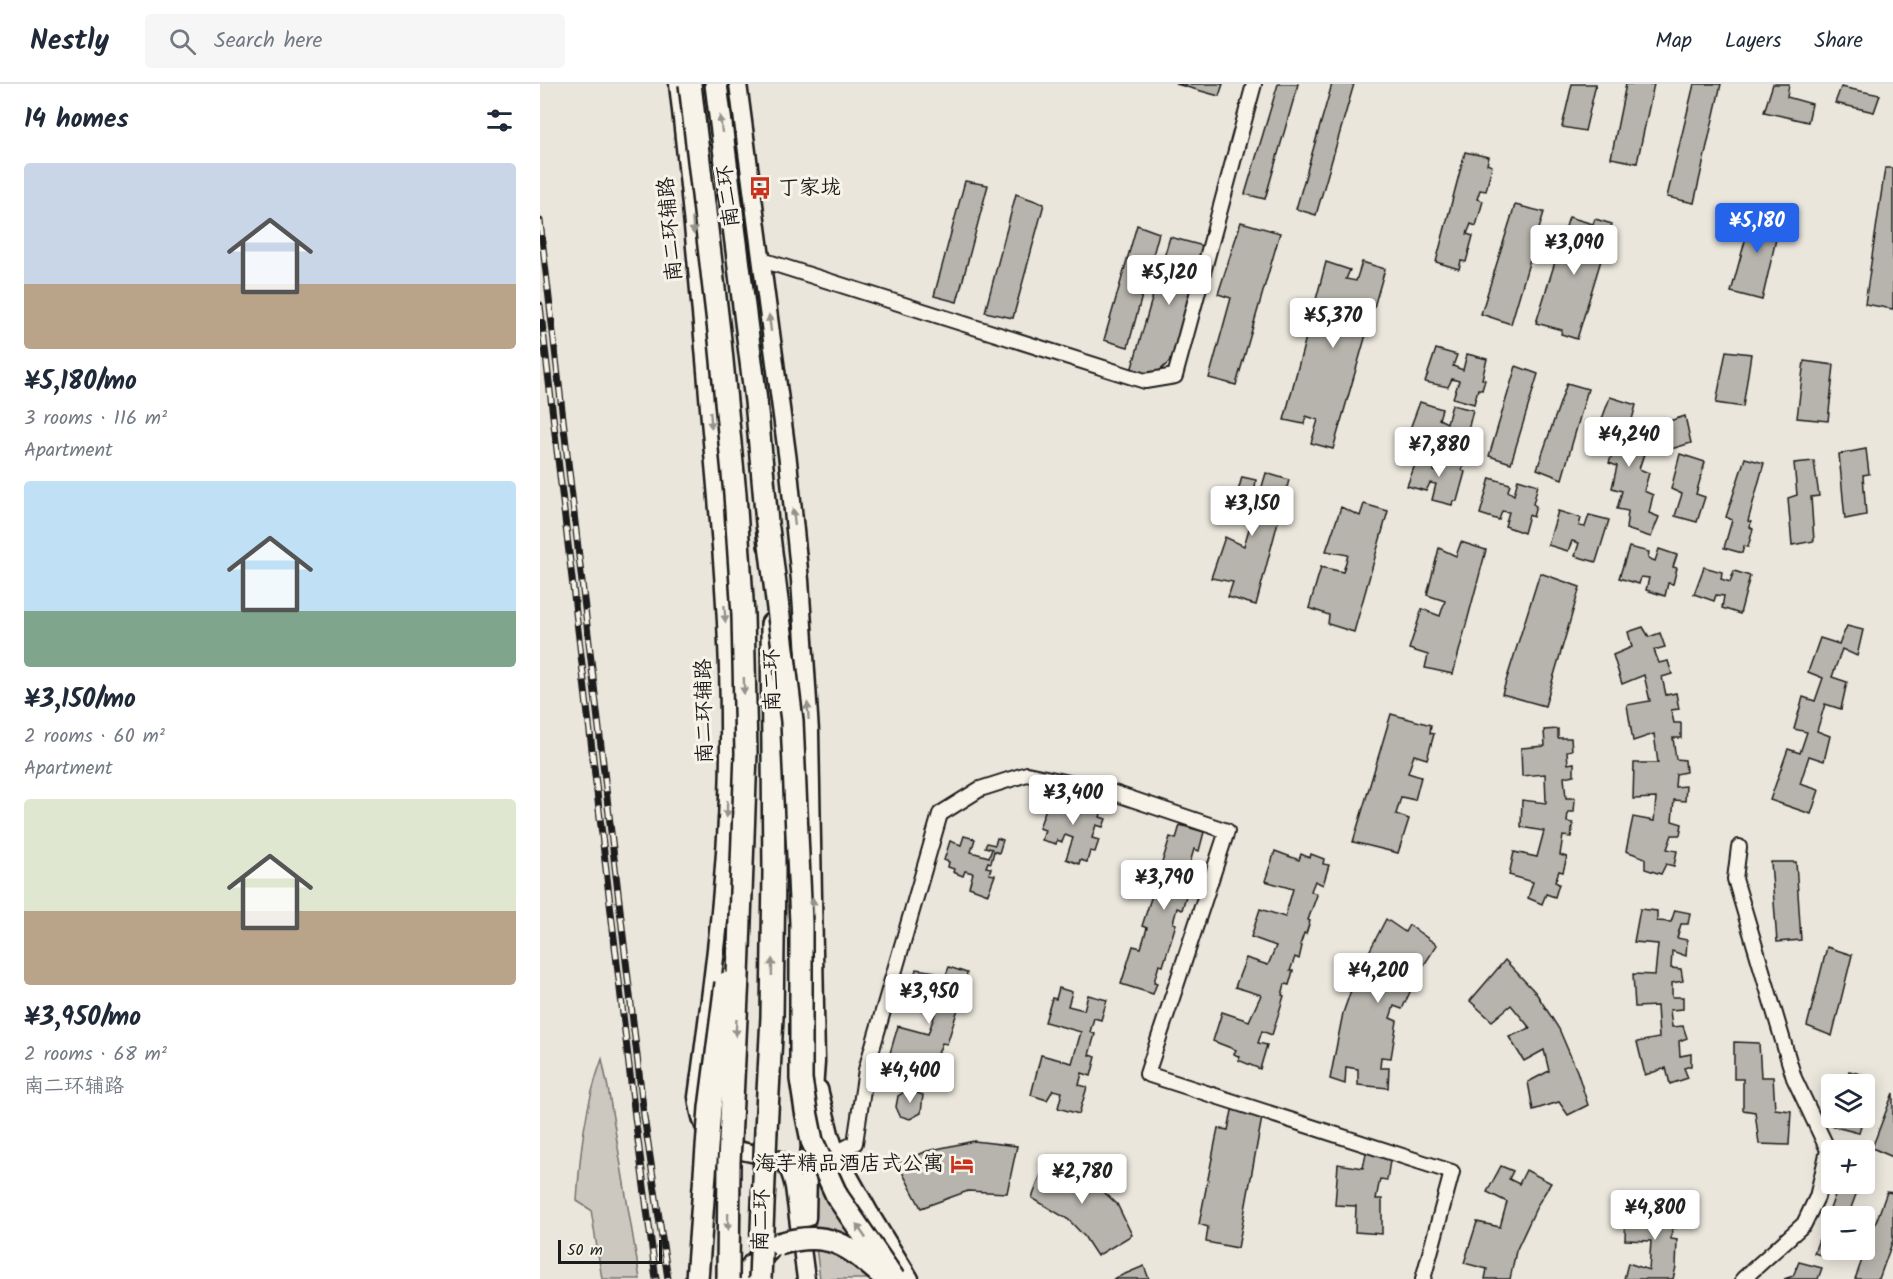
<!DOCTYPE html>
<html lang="en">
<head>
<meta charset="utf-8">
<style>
  body { margin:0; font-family:Kalam,"LXGW WenKai TC",sans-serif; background:#f6f6f7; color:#1f2937; height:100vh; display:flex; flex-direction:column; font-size:22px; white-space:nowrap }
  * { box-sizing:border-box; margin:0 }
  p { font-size:20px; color:#747a83 }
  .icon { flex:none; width:33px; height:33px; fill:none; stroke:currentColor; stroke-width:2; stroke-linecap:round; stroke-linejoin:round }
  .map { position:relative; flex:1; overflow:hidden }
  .side { display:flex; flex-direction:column; background:#fff; width:540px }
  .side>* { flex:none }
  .fabs { position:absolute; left:1281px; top:990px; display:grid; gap:12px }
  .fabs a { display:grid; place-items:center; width:54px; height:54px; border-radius:6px; background:#fff; box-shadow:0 3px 15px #0003; font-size:30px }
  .scale { position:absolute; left:18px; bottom:15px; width:104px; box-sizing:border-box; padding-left:6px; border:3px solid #1c1c1c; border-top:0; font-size:16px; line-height:21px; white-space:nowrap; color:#1c1c1c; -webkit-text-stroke:4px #f7f3e8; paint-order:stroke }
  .price { position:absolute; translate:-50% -51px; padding:0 14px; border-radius:6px; background:#fff; color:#222; font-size:20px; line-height:39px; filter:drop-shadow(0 2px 3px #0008) }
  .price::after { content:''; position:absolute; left:50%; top:36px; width:18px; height:14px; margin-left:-9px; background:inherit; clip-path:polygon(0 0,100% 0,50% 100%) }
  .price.active { background:#2563eb; color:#fff }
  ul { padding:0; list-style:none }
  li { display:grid; align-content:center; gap:12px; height:318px; padding:0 24px }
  li span { display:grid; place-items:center; height:186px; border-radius:6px; color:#555 }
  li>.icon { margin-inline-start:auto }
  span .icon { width:108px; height:108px; fill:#fffc; stroke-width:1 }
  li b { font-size:26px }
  h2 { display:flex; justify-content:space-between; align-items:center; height:72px; padding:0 24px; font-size:26px }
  header { display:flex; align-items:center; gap:36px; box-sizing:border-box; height:84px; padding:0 30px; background:#fff; border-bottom:2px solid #e0e1e3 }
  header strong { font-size:28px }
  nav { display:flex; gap:33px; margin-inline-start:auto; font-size:21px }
  .search { width:420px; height:54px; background:#f6f6f7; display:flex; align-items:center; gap:15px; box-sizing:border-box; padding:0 21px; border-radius:6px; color:#747a83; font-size:22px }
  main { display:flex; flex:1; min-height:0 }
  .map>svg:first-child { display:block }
  .green { fill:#ccc8c0; stroke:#74726e; stroke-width:1.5 }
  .building { fill:#b6b4ac; stroke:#1c1c1c; stroke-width:1.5 }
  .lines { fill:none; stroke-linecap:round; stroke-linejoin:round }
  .minor-casing { stroke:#1c1c1c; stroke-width:18 }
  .tertiary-casing { stroke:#1c1c1c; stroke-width:21 }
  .trunk-casing { stroke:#1c1c1c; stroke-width:26 }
  .minor { stroke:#f7f3e8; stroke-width:14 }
  .tertiary { stroke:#f7f3e8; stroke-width:16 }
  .trunk { stroke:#f7f3e8; stroke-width:21 }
  .rail-casing { stroke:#1c1c1c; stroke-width:7 }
  .rail { stroke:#f7f3e8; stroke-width:4.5; stroke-dasharray:14; stroke-linecap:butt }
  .trunk-bridge-casing { stroke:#1c1c1c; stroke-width:26; stroke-linecap:butt }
  .trunk-bridge { stroke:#f7f3e8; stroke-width:21 }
  .oneway { fill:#94928c }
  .labels { text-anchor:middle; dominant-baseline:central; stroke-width:6; stroke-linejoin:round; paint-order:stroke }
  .poi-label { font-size:21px; fill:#1c1c1c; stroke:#f7f3e8; text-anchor:start }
  .street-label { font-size:21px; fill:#1c1c1c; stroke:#f7f3e8 }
</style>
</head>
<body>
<header>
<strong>Nestly</strong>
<div class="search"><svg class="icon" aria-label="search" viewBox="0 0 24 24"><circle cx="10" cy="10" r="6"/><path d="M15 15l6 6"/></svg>Search here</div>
<nav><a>Map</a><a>Layers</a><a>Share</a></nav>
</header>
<main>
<section class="side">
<h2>14 homes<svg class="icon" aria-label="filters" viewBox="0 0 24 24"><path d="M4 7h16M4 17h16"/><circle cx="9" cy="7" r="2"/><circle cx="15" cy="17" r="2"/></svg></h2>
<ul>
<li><span style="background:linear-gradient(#c9d6e8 65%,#b9a48a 0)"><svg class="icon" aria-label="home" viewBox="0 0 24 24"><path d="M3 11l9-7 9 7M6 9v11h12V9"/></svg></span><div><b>¥5,180/mo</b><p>3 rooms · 116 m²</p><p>Apartment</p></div></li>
<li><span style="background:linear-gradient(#bfe0f5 70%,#7fa58c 0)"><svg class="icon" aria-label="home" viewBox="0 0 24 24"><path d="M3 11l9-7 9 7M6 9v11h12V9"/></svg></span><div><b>¥3,150/mo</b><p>2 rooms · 60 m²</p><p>Apartment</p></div></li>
<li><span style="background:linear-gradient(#dfe7d0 60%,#b9a48a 0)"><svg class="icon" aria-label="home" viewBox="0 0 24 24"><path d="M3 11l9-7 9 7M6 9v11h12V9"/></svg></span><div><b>¥3,950/mo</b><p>2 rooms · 68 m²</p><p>南二环辅路</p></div></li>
</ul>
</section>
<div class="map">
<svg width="1353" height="1195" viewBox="0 0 1353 1195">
  <rect width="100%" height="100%" fill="#eae6dc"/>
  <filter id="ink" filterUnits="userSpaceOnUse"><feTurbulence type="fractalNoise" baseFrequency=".0167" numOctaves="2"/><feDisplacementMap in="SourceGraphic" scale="12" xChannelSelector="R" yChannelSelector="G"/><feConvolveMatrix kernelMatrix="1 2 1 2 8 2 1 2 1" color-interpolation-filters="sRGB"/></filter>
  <g filter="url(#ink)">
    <g class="green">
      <path d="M 62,975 L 68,1004 L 100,1195 L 62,1195 L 51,1126 L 37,1117 C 40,1067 45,1022 62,975 Z"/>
      <polygon points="275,1092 344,1195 280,1195 276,1163"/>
    </g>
    <g class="building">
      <polygon points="636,0 683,0 679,12"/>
      <polygon points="738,0 758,0 725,115 705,110"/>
      <polygon points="792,0 814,0 776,131 756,125"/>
      <polygon points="1032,0 1056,0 1045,47 1022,43"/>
      <polygon points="1086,0 1114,0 1097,79 1071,74"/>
      <polygon points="1154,0 1181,0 1154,119 1127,113"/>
      <polygon points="1233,0 1249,0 1247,13 1272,20 1268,38 1224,28"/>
      <polygon points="1301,3 1340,11 1334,28 1295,19"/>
      <polygon points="925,68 949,73 947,80 952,82 946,107 940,106 937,115 943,117 936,142 931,140 927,150 933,152 926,178 921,177 919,185 896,178"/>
      <polygon points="1345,84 1353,84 1353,225 1325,220"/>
      <polygon points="425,97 448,101 417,218 394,212"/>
      <polygon points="476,110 504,120 473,234 445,228"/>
      <polygon points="975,121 1004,128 971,240 941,230"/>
      <polygon points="1214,124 1242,129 1222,216 1191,208"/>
      <polygon points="1029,133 1053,140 1055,135 1072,140 1037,255 1021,250 1022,246 996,239"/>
      <polygon points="701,138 740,149 696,301 669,294 691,214 678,210"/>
      <polygon points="597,141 619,149 588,263 564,256"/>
      <polygon points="630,153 667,163 641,253 629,278 615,291 591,287"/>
      <polygon points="786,178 810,186 806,195 816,197 822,178 845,185 793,365 771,359 778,336 766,332 764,340 744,336"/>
      <polygon points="896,265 917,271 913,282 923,286 927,270 947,275 942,295 945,296 942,306 938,305 934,320 913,314 919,297 912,295 908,303 885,298"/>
      <polygon points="1186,267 1211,270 1203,323 1176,319"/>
      <polygon points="1264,277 1294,281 1288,337 1257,334"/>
      <polygon points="976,282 998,290 971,379 949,372"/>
      <polygon points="1027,299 1048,305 1022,395 997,385"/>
      <polygon points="1070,313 1096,321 1091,339 1100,343 1095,363 1105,367 1099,385 1109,389 1104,407 1113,411 1109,429 1119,433 1111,453 1086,445 1088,427 1077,425 1082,407 1072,404 1077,382 1069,379 1076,358 1066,356 1071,338 1062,335"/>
      <polygon points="880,318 902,325 899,335 907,339 912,321 933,326 928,346 931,348 928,357 924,357 919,370 898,363 903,347 896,345 892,356 868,350"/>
      <polygon points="1145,332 1151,359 1131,365 1123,339"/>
      <polygon points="1326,365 1329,390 1323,391 1326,431 1305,435 1299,370"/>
      <polygon points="879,370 897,374 894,387 900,389 905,371 926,378 922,386 925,388 917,417 913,417 912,421 892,416 896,400 890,399 886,407 867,402"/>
      <polygon points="1140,370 1165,378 1156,410 1165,413 1157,438 1135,432 1142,410 1131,405"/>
      <polygon points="1205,374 1224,379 1208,437 1211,438 1210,443 1213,445 1208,463 1204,462 1202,469 1184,464 1192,436 1186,433"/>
      <polygon points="1274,377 1279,412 1271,413 1274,457 1252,461 1248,414 1257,411 1254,379"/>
      <polygon points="726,389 749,396 716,521 688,513 693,498 671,494 685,453 704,462 711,438 690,435 702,393 716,396 715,403 721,406"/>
      <polygon points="950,394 970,400 968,407 974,411 978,395 998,401 993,420 996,422 993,433 989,431 984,449 965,442 969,428 962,427 959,436 940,430"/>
      <polygon points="824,420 848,427 814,548 788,540 789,531 769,524 781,483 803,488 808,471 786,467 801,423 820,432"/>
      <polygon points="1018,427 1041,434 1039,442 1045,443 1049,431 1069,436 1056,478 1035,472 1039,459 1032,457 1028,467 1008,461"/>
      <polygon points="921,458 946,466 913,590 885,584 888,571 869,565 882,525 900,532 905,517 887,511 899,464 916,472"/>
      <polygon points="1089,463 1109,468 1108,474 1115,477 1119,465 1137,471 1133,483 1137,484 1133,500 1128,499 1125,512 1106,506 1109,494 1101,493 1099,500 1079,494"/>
      <polygon points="1164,483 1182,488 1181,495 1190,498 1194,487 1210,492 1200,530 1182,524 1184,512 1176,511 1174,517 1154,510"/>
      <polygon points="1000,489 1040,503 1005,622 962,610"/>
      <polygon points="1307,542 1323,546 1317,572 1302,565 1292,593 1307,598 1301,625 1285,620 1277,647 1290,652 1284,677 1269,672 1260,700 1279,706 1271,730 1230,716 1248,665 1260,669 1267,648 1254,645 1263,613 1275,617 1283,594 1268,588 1280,554 1299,560"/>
      <polygon points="1103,543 1109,553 1120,549 1125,563 1114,566 1119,579 1128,577 1132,590 1122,593 1126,611 1136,609 1139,625 1131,626 1134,639 1141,639 1141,654 1133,654 1136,675 1145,676 1146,688 1136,690 1135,703 1146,702 1145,717 1134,716 1132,737 1142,740 1140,751 1132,751 1127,765 1137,767 1134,782 1126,780 1121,790 1105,785 1105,774 1086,767 1093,733 1114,737 1116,714 1093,715 1094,679 1118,679 1114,650 1093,657 1087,621 1110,617 1104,591 1082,600 1073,571 1092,563 1088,548"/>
      <polygon points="851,630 891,641 890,649 894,650 887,675 874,671 868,689 881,693 875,716 861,713 856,730 869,735 858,769 813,758"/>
      <polygon points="1018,645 1018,654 1031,654 1032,666 1027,667 1028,680 1034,679 1034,691 1024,693 1026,714 1035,714 1034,728 1028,728 1027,738 1033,739 1031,753 1023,752 1020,771 1027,773 1023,788 1019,787 1015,798 1019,800 1015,813 1006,810 1002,820 988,814 993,798 969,791 974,768 997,773 1004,747 981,743 982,716 1006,719 1005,690 982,692 981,664 1005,662 1004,646"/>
      <polygon points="515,708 532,713 530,719 534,720 533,726 541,729 545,715 564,721 560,733 566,735 563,743 556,741 552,754 559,756 555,768 550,767 547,778 540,776 539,780 526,775 533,754 525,751 522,758 517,756 516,760 502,756 505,746 499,744 509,716 512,717"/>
      <polygon points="640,741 664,748 659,767 654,765 650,779 655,780 642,826 637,824 633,839 636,840 623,882 619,881 614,898 617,899 613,910 581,900 593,862 601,864 607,844 602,842 612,811 618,811 625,786 620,785 630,753 636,755"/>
      <polygon points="424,752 435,755 431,768 449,773 452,765 445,763 447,759 455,761 457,754 463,756 459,769 454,767 451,779 448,778 446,783 451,784 449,790 455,791 448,810 429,803 433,789 425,787 423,792 413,788 414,785 408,783 409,778 404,776 410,757 421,761"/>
      <polygon points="735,767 759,776 761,770 770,774 771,770 784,775 783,780 789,781 783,801 775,797 771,807 777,811 768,836 770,837 766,850 764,849 760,861 762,862 759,875 755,873 750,887 753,887 749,901 745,900 742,911 744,912 732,951 722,947 718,959 727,961 720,985 698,976 700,973 694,970 696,966 673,957 682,928 709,937 721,911 695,903 706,874 728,881 736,862 711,853 720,825 745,833 753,805 725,797"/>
      <polygon points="1231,778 1256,778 1261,856 1237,858"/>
      <polygon points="1100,825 1117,827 1117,837 1131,838 1135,826 1150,829 1148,840 1141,840 1137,854 1147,856 1146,872 1132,867 1131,884 1141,885 1143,897 1132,899 1132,913 1143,913 1143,925 1130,926 1132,943 1143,942 1147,954 1139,957 1140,972 1151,970 1151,982 1144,984 1148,994 1130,1000 1126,984 1105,991 1097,958 1119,954 1117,922 1095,923 1093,890 1115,891 1118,860 1094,858"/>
      <polygon points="846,835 865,848 869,841 897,861 884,881 875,874 871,883 879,889 862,925 854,922 850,934 857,937 851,974 841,973 840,984 849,984 848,1004 818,1001 818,985 806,983 805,1000 790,995 803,929 815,895"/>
      <polygon points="1287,863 1312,871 1292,952 1267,942"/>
      <polygon points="965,876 996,909 1019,945 1037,987 1048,1021 1028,1031 1019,1018 993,1026 988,998 1009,987 1004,966 984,977 969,953 990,944 971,921 952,937 930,917"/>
      <polygon points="409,883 427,889 423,911 416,910 411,922 418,925 407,960 402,959 396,975 404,978 395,1007 374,999 377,985 348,976 358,942 388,950 396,927 385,922 384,927 367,921 376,885 395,888 394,895 404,896"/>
      <polygon points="519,904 532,908 528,922 544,926 548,911 567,916 561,936 554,934 550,948 555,950 549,971 556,973 551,992 542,989 539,1001 547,1003 539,1030 518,1024 522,1008 513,1006 507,1016 491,1011 501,971 532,979 541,948 505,938 512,914 516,915"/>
      <polygon points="1194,958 1219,959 1221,993 1233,993 1235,1025 1251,1027 1249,1061 1219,1060 1215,1028 1203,1026 1203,995 1194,995"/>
      <polygon points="1309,987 1336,994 1324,1030 1324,1000 1305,1000"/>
      <polygon points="367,1006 383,1011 381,1029 370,1035 360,1032 356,1023 358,1012"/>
      <polygon points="1353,1009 1353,1073 1332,1064"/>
      <polygon points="693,1022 723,1028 698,1164 666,1158 668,1143 659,1140 678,1044 688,1046"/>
      <polygon points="1294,1034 1323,1034 1319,1049 1291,1042"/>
      <polygon points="434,1057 477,1062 467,1109 428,1107 381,1124 358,1080 387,1067"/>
      <polygon points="827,1065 851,1070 847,1096 840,1095 836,1115 842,1115 842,1150 815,1148 816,1122 795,1121 798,1080 823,1084"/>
      <polygon points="508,1072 541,1087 577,1120 592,1151 557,1172 544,1152 529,1136 492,1114"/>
      <polygon points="961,1082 973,1087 969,1095 979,1100 986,1086 1011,1099 998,1120 976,1167 970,1195 945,1195 947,1185 924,1179 937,1138 960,1143 967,1118 947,1108"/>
      <polygon points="1299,1100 1318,1105 1308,1132 1292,1132 1292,1166 1297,1166 1294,1175 1274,1169"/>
      <polygon points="1347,1108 1353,1109 1353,1156 1339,1195 1315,1195"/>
      <polygon points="1112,1121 1142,1121 1142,1142 1132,1145 1131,1155 1137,1156 1136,1183 1133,1195 1084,1195 1088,1179 1109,1186 1111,1157 1085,1156 1086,1126 1101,1126 1102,1138 1111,1138"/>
      <polygon points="1259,1178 1282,1184 1278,1195 1244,1195 1253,1192"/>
      <polygon points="604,1182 609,1195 573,1195"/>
    </g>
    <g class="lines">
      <g class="minor-casing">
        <g id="minor">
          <polyline points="222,176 605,297 635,292 714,0"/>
          <polyline points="1199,763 1195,795 1254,994 1288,1066 1277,1113 1264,1140 1203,1195"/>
          <polyline points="296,1069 315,1059 326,986 400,730 440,705 487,690 571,708 687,747 607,990 912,1088 883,1195"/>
        </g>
      </g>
      <g class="tertiary-casing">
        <g id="tertiary">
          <path d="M 138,0 C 151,112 161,224 170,336 C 180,444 190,553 189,662 C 189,779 173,896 157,1013 C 164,1062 177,1062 221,1071 C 228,1073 237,1074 243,1078 C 250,1084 252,1095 254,1103 L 266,1195"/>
          <polyline points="198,0 248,377 260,496 270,648 276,978 268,1088 267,1134"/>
          <polyline points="279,1005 290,1050 296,1069 332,1133 370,1195"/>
        </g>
      </g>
      <g class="trunk-casing">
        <g id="trunk">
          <polyline points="176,0 216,317 229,461"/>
          <polyline points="226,1046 232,933 234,788 232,540"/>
          <polyline points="204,1195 213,1181 228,1166"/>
        </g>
      </g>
      <use href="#minor" class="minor"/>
      <use href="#tertiary" class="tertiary"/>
      <use href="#trunk" class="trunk"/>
      <g class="rail-casing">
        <g id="rail">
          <polyline points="0,137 104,1032 128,1195"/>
          <polyline points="0,221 95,1033 116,1195"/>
        </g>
      </g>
      <use href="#rail" class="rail"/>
      <g class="trunk-bridge-casing">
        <g id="trunk-bridge">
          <polyline points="150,0 180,256 195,410 203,531 206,669 198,892 189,1078 188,1195"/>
          <polyline points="228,444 252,637 261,839 261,995 266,1027 272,1057 297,1112 354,1195"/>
          <path d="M 239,1160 C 288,1145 308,1161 344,1193"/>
          <polyline points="157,1195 170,1024 186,899"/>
          <polyline points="220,1195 226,1046"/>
        </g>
      </g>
      <use href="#trunk-bridge" class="trunk-bridge"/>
    </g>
    <defs><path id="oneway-solid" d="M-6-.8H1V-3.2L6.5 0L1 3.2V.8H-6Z" transform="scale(1.5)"/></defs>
    <g class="oneway">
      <use href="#oneway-solid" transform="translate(181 40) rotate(-97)"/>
      <use href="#oneway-solid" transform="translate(153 142) rotate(85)"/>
      <use href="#oneway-solid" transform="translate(230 239) rotate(-97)"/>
      <use href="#oneway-solid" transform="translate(171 336) rotate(85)"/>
      <use href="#oneway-solid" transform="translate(254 433) rotate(-96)"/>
      <use href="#oneway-solid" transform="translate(185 530) rotate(86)"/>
      <use href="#oneway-solid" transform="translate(204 602) rotate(89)"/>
      <use href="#oneway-solid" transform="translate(268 627) rotate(-94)"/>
      <use href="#oneway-solid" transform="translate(187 725) rotate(92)"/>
      <use href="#oneway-solid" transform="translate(273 822) rotate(-91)"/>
      <use href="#oneway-solid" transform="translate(232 883) rotate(-89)"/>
      <use href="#oneway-solid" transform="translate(196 944) rotate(93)"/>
      <use href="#oneway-solid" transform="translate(188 1138) rotate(91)"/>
      <use href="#oneway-solid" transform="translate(321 1147) rotate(-124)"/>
    </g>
  </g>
  <defs>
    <g id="bus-bare" transform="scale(1.8)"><path d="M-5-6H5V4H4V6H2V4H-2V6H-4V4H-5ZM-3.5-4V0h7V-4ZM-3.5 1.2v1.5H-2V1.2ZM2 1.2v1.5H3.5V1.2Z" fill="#c8321e" stroke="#f7f3e8" stroke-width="2.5" paint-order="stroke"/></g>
    <g id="hotel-bare" transform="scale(1.8)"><path d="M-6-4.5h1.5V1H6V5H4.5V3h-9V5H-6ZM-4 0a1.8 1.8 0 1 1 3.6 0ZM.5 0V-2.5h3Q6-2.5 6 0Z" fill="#c8321e" stroke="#f7f3e8" stroke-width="2.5" paint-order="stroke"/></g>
  </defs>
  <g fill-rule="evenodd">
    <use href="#bus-bare" x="220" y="104"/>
    <use href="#hotel-bare" x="422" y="1080"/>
  </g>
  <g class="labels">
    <g class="poi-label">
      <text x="238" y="104">丁家垅</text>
      <text x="404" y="1080" text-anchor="end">海芋精品酒店式公寓</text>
    </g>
    <g class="street-label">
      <text transform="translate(189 112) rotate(-97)">南二环</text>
      <text transform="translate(131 145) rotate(-95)">南二环辅路</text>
      <text transform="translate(233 596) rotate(-91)">南二环</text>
      <text transform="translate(165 627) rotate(-91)">南二环辅路</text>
      <text transform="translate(222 1136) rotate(-88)">南二环</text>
    </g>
  </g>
</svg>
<div class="fabs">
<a><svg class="icon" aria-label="layers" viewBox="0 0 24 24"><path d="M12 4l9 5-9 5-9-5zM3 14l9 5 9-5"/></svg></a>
<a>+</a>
<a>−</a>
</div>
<div class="scale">50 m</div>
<b class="price active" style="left:1217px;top:170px">¥5,180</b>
<b class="price" style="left:1034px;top:192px">¥3,090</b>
<b class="price" style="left:629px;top:222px">¥5,120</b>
<b class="price" style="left:793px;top:265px">¥5,370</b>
<b class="price" style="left:1089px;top:384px">¥4,240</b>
<b class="price" style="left:899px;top:394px">¥7,880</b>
<b class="price" style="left:712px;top:453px">¥3,150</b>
<b class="price" style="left:533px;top:742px">¥3,400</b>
<b class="price" style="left:624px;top:827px">¥3,790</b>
<b class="price" style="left:838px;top:920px">¥4,200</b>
<b class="price" style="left:389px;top:941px">¥3,950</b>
<b class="price" style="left:370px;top:1020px">¥4,400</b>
<b class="price" style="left:542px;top:1121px">¥2,780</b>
<b class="price" style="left:1115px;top:1157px">¥4,800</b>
</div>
</main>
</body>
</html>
